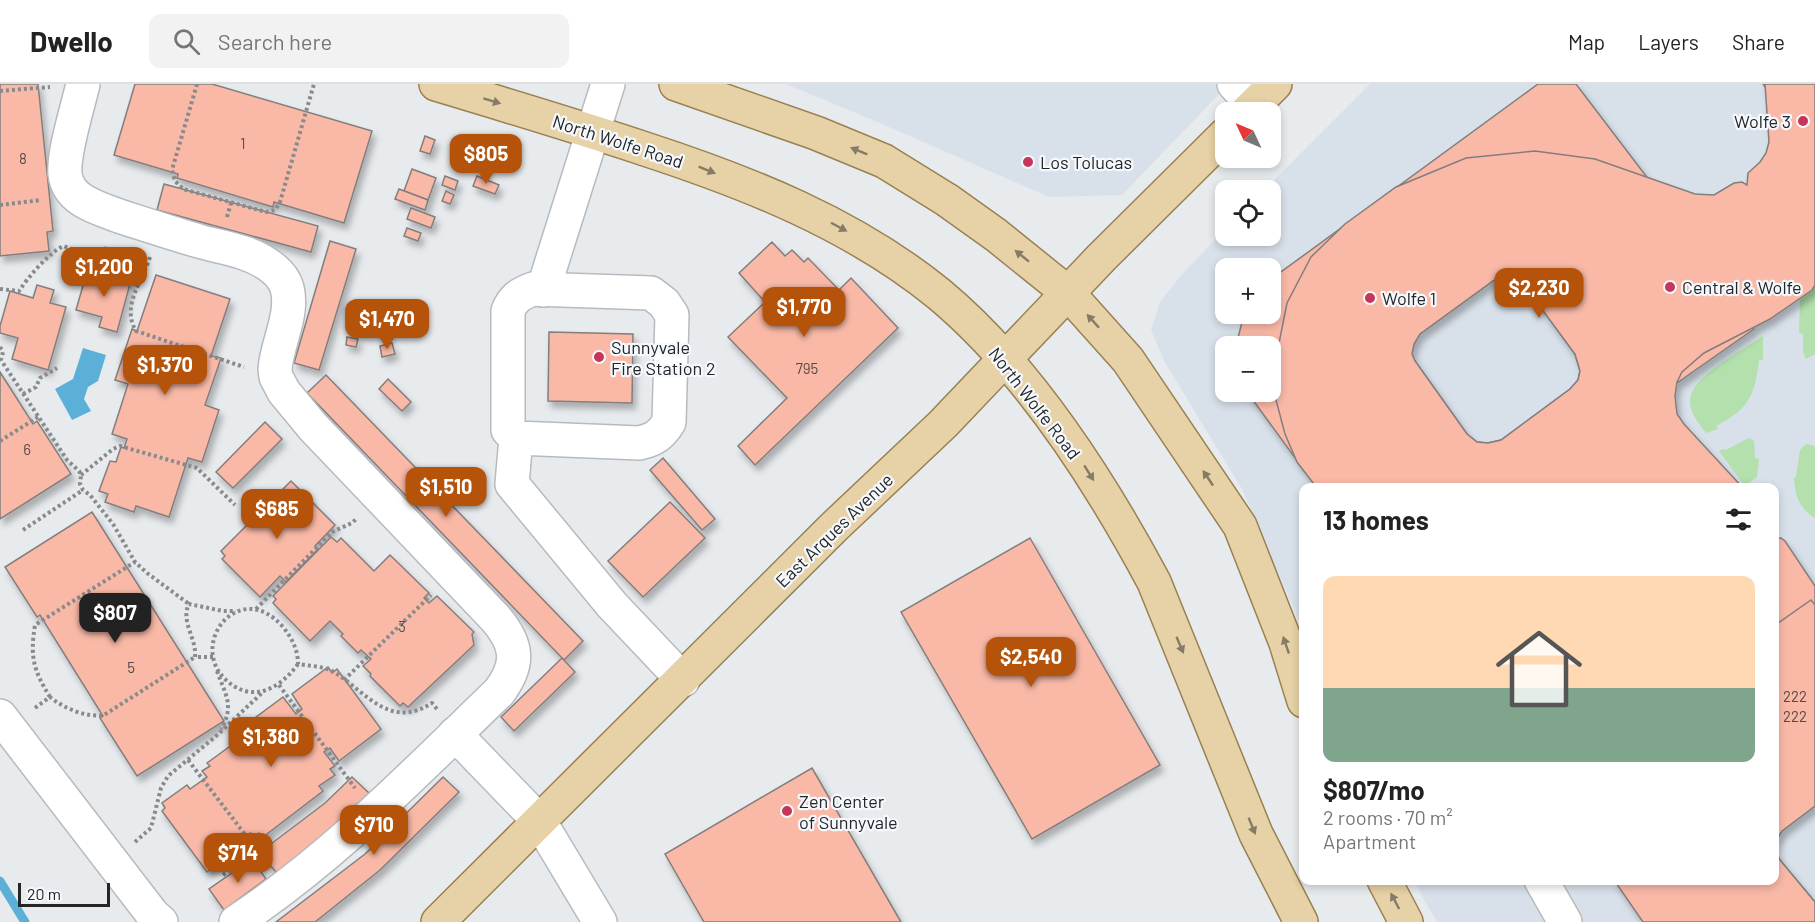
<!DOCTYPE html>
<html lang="en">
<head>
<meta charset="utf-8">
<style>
  body { margin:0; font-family:Barlow,sans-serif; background:#f2f2f2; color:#222; height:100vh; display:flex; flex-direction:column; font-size:22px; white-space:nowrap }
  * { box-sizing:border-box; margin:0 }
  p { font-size:20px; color:#767676 }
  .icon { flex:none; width:33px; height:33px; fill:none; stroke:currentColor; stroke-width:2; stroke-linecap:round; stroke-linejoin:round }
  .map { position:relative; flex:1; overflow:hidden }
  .side { position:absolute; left:1299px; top:399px; width:480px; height:402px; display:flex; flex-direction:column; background:#fff; border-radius:12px; box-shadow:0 3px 9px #0003 }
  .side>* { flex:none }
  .needle { width:39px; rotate:314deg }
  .buttons { position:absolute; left:1215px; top:18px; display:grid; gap:12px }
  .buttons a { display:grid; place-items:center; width:66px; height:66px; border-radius:12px; background:#fff; box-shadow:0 3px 9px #0003; font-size:30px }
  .scale { position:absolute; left:18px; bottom:15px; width:92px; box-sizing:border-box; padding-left:6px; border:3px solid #232526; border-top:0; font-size:16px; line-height:21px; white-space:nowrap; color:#232526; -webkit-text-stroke:4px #f5f8fc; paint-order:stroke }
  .price { position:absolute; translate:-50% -51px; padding:0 14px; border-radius:12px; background:#b45309; color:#fff; font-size:20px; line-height:39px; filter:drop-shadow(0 2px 3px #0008) }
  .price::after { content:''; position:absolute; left:50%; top:36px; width:18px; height:14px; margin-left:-9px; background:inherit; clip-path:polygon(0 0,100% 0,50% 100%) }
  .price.current { background:#222; color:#fff }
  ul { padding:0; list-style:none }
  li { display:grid; align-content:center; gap:12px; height:318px; padding:0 24px }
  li+li { border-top:2px solid #e0e0e0 }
  li span { display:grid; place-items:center; height:186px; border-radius:12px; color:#555 }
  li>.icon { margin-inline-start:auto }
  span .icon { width:108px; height:108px; fill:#fffc; stroke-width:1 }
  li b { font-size:26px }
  h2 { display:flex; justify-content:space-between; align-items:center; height:72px; padding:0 24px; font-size:26px }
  header { display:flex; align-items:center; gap:36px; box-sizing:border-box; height:84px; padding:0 30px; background:#fff; border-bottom:2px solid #e0e0e0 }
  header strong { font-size:28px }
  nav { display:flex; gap:33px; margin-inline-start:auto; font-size:21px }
  .search { width:420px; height:54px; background:#f2f2f2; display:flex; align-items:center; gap:15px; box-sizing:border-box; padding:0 21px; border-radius:12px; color:#767676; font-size:22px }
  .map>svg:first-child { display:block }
  .built { fill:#d8e1ea; fill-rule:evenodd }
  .green { fill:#b3e0ac }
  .water { fill:#5cb0d8 }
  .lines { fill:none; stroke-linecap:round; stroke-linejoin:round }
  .stream { stroke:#5cb0d8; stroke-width:9 }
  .building { fill:#fab9a7; stroke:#837e7d; stroke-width:1.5; fill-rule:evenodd; filter:url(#shadow) }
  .minor-casing { stroke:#b7babe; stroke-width:36 }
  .major-casing { stroke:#988152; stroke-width:36 }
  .path { stroke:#888a8c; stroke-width:4; stroke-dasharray:3 3; stroke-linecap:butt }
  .minor { stroke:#fff; stroke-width:33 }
  .major { stroke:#e7d1a6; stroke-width:33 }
  .oneway { fill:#857b66 }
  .poi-dot { fill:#c63658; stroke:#f5f8fc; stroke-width:2 }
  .labels { text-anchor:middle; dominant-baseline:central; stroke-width:4.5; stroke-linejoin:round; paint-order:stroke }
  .number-label { font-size:15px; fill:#594a46 }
  .poi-label { font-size:18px; fill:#232526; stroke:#f5f8fc; text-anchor:start }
  .street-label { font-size:18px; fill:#232526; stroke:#f5f8fc }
</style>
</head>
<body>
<header>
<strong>Dwello</strong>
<div class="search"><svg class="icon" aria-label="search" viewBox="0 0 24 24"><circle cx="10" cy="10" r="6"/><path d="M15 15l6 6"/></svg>Search here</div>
<nav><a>Map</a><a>Layers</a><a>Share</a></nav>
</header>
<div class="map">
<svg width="1815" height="838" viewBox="0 0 1815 838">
  <defs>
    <filter id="shadow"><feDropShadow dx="3.5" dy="6" stdDeviation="3" flood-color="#0004"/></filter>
  </defs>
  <rect width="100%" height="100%" fill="#e8ebee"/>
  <g class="built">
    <polygon points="786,0 1229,0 1122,111 1049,113 882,40"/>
    <path d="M 1370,0 L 1815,0 L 1815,838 L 1437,838 L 1424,816 L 1414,797 L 1774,796 L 1774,404 L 1304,404 L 1303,546 L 1242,405 L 1164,277 L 1151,246 L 1160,218 L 1183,189 L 1225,146 L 1226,152 L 1270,152 L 1270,106 L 1264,106 ZM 1226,184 L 1270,184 L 1270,230 L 1226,230 ZM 1226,262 L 1270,262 L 1270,308 L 1226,308 Z"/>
  </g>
  <g class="green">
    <polygon points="1815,201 1815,270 1806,275 1803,268 1803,250 1799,249 1800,214"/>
    <path d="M 1763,252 L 1763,276 L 1759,276 C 1755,311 1749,325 1716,342 L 1718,345 L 1706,349 C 1698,338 1687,326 1691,311 C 1696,291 1745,264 1763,252 Z"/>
    <polygon points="1749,354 1754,357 1755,374 1759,375 1757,393 1745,402 1719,367 1724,365 1726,366"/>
    <path d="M 1806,360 L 1815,362 L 1815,434 C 1799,424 1795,412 1794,394 L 1796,393 L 1800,366 Z"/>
  </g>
  <polygon class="water" points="83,264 106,271 98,297 88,303 84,315 91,327 72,336 55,305 73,295"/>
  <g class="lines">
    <polyline class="stream" points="0,797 25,838"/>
  </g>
  <g class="building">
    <polygon points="0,0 38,0 53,147 47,148 49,167 0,172"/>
    <polygon points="135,0 212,0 372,47 344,139 274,118 273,123 177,94 178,90 114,71"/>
    <path d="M 1538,0 L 1576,0 L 1646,92 L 1754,245 L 1660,311 L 1725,399 L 1719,404 L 1317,404 L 1247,308 L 1270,308 L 1270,262 L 1236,262 L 1244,230 L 1270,230 L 1270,196 ZM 1512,192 L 1522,198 L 1575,270 L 1580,287 L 1578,296 L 1570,305 L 1501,356 L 1488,359 L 1477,358 L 1467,350 L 1415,277 L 1412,270 L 1414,260 L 1420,250 L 1493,197 L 1500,193 Z"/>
    <polygon points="1763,0 1815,0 1815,71 1765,3"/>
    <path d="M 1765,0 L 1815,0 L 1815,201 L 1812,206 L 1770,235 L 1704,269 L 1682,288 L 1677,298 L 1675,312 L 1677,330 L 1684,340 L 1743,404 L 1317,404 L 1297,378 L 1285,350 L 1276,316 L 1276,274 L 1287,219 L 1311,173 L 1345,140 L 1396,103 L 1466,74 L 1535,67 L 1595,75 L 1695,110 L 1714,111 L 1734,99 L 1742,98 L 1747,101 L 1748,89 L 1760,78 L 1766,69 L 1769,58 ZM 1512,192 L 1522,198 L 1575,270 L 1580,287 L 1578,296 L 1570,305 L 1501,356 L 1488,359 L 1477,358 L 1467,350 L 1415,277 L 1412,270 L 1414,260 L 1420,250 L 1493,197 L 1500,193 Z"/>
    <polygon points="425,52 435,56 430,70 420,67"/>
    <polygon points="412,85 436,94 428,116 404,107"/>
    <polygon points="445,92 458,97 455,106 442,101"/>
    <polygon points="477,92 499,101 495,110 473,102"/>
    <polygon points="164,100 318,142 311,168 157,126"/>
    <polygon points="399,105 428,116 425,126 395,115"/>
    <polygon points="446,107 454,111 450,120 442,117"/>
    <polygon points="411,124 435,133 431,144 407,135"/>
    <polygon points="407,144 421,149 418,157 404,152"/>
    <polygon points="330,157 356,165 319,286 294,279"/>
    <polygon points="772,158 785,172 792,166 804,178 808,174 839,206 851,194 898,244 755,381 738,362 787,314 728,253 765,218 739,189"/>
    <polygon points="88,184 131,196 117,248 99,243 102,233 76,226"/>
    <polygon points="156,191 230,215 211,272 221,274 205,321 219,326 202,378 188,374 169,433 136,422 134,428 105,418 108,410 99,407 110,377 116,378 121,363 124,364 127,355 112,350 128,300 115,296 132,245 137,247"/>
    <polygon points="37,201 54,206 50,219 66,223 48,286 12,275 18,254 0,249 0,242 10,207 33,214"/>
    <polygon points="549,248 633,250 632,319 548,317"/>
    <polygon points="347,253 358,255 356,263 346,261"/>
    <polygon points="392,259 395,270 382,273 380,262"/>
    <polygon points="0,288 33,340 37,337 71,390 0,435"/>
    <polygon points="326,291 583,557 564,576 307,309"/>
    <polygon points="388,295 411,318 402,327 379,305"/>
    <polygon points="265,338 282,355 233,404 216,388"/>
    <polygon points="663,374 715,435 702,446 650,386"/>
    <polygon points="291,397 335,441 315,462 318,465 286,498 280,492 260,513 222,475 225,472 221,467"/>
    <polygon points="670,418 705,454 643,513 608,477"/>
    <polygon points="92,428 224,637 137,692 100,634 103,632 40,531 37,533 5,483"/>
    <polygon points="331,453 337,458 341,454 374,487 390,471 429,509 424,514 429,519 437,512 474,548 472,550 474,561 408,623 403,619 400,622 370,592 371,590 363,582 371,575 361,566 358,569 341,552 343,550 330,537 310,557 273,519 276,515 273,512"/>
    <polygon points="1030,454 1160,681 1032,755 901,528"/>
    <polygon points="1781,454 1785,457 1815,502 1815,722 1782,747 1777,755 1775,766 1780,776 1815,818 1815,838 1655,838 1649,824 1643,796 1774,796 1774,455"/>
    <polygon points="1811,516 1815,521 1815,722 1782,747 1777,755 1775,766 1780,776 1815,818 1815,838 1643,838 1614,796 1774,796 1774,542"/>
    <polygon points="562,574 575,588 514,647 501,633"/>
    <polygon points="328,583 332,589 337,585 381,645 339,677 330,664 324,668 335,682 330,685 335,691 319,702 323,707 263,753 259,749 257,751 250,749 242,754 230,763 234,768 207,788 162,727 165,724 162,719 187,701 190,705 207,693 202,687 210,682 207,679 237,657 232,651 283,613 296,630 302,625 292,610"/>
    <polygon points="812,684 901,838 704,838 665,770"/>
    <polygon points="352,693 370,710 342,737 277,789 259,769 325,719"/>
    <polygon points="443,693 459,708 380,786 315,838 276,838 365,770"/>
    <polygon points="252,775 266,795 224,826 209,805"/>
  </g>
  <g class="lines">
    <g class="minor-casing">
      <g id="minor">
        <path d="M 83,0 C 78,22 63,69 65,90 C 68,117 98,124 119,132 C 147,141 174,150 202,158 C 224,164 248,167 267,180 C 276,186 284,193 287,204 C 294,230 277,259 275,285 L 276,293 L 284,308 L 313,343 L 496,535 C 518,561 520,580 499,608 C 416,688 333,774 236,838"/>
        <polyline points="1234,0 1254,21"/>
        <polyline points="543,206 608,0"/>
        <path d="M 516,354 L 639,359 C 654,356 661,351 669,338 L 672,231 L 664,219 L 651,209 L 533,205 C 520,210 513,214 508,227 L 508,346 L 516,354 L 512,400 L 612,521 L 683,596"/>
        <polyline points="0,632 153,831 161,838"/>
        <polyline points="455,650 540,738 600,838"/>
        <polyline points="1541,796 1565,838"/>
      </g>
    </g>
    <g class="major-casing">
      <g id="major">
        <path d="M 436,0 C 506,21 576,42 645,65 C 749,99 853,140 939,210 C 1028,284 1100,397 1154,498 L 1256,750 L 1301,838"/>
        <polyline points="676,0 816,49 884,77 947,116 996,151 1068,209 1128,276 1240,442 1286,559 1304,617"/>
        <polyline points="1247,28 1275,0"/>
        <polyline points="1384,796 1406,838"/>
        <polyline points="438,838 834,443 943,340 1101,174 1226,50"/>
      </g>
    </g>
    <g class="path">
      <polyline points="197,0 172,86 175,97 183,105 266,128 275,126 280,118 314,0"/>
      <polyline points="0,7 50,3"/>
      <polyline points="0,121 41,116"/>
      <polyline points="227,133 231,119"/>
      <polyline points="123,171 120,180 145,189"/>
      <path d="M 150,173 C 142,198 121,222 136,247 L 244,283"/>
      <polyline points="77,191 84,168"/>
      <path d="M 0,205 L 19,207 C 29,192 48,170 63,162 L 99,174 L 103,164 L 123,171 L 125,166"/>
      <polyline points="0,263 3,268 1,276 67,376 79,387 81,391 80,400 83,406 90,411 113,440 135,478 147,489 189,520"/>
      <polyline points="23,310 36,303 40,294 57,284"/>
      <polyline points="0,357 38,333"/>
      <polyline points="81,391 113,365 120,362 197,384 235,421"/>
      <polyline points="23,446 83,406"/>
      <polyline points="256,525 332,448 352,439 357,434"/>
      <path d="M 213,573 L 195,573 C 197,555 180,537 189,520 L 223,527 L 236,527"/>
      <path d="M 298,580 C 279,606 251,620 225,595 C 188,559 240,493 283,543 C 292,554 298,566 298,580 C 309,582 324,582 334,588 C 367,609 390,646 432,619 L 437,625"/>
      <path d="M 217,587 C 225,610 235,622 221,645"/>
      <polyline points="344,596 431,511"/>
      <polyline points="279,601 355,704"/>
      <path d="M 50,613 C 33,586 30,572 35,541 L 135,478"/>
      <path d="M 35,624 L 50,613 C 63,624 87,634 104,631 L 195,573"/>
      <polyline points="188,676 250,757 253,770 261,781"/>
      <polyline points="135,758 151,744 161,704 168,692 215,653 264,607"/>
      <polyline points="223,791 253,770"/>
    </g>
    <use href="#minor" class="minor"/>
    <use href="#major" class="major"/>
  </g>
  <defs><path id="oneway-solid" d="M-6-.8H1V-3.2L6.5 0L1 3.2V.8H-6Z" transform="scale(1.5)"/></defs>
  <g class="oneway">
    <use href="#oneway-solid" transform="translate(492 17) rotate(17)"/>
    <use href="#oneway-solid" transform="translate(859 67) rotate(-158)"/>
    <use href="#oneway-solid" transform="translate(707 86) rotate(22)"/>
    <use href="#oneway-solid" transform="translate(839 143) rotate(28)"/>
    <use href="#oneway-solid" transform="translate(1022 172) rotate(-141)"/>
    <use href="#oneway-solid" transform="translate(1093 237) rotate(-132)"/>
    <use href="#oneway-solid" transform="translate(1089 389) rotate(58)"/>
    <use href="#oneway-solid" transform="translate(1208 394) rotate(-124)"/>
    <use href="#oneway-solid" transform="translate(1180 561) rotate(67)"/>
    <use href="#oneway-solid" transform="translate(1286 561) rotate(-109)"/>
    <use href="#oneway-solid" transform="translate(1252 742) rotate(68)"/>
    <use href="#oneway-solid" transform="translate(1395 817) rotate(-118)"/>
  </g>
  <g class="poi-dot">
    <circle cx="1803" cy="37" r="6"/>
    <circle cx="1028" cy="78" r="6"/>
    <circle cx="1670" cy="203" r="6"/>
    <circle cx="1370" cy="214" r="6"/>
    <circle cx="599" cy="273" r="6"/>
    <circle cx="787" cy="727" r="6"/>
  </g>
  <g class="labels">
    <g class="number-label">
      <text x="243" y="59">1</text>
      <text x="23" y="74">8</text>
      <text x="807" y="284">795</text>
      <text x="27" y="365">6</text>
      <text x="402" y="542">3</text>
      <text x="131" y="583">5</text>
      <text x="1795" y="612">222</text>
      <text x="1795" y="632">222</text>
    </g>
    <g class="poi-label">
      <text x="1791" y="37" text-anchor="end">Wolfe 3</text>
      <text x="1040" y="78">Los Tolucas</text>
      <text x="1682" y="203">Central &amp; Wolfe</text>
      <text x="1382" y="214">Wolfe 1</text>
      <text x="611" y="263">Sunnyvale<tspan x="611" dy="21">Fire Station 2</tspan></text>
      <text x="799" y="717">Zen Center<tspan x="799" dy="21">of Sunnyvale</tspan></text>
    </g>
    <g class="street-label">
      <text transform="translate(618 57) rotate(18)">North Wolfe Road</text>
      <text transform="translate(1035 319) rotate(52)">North Wolfe Road</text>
      <text transform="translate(834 446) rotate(-44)">East Arques Avenue</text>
    </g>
  </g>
</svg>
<div class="buttons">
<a><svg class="needle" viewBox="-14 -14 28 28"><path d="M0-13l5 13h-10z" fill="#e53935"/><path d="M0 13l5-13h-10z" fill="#767676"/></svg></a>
<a><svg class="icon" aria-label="locate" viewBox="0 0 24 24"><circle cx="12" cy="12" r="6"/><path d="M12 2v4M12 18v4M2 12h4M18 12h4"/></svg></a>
<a>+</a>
<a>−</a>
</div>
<div class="scale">20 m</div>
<b class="price" style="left:486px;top:101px">$805</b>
<b class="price" style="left:104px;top:214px">$1,200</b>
<b class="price" style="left:1539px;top:235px">$2,230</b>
<b class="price" style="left:804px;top:254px">$1,770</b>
<b class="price" style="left:387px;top:266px">$1,470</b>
<b class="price" style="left:165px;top:312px">$1,370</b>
<b class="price" style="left:446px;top:434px">$1,510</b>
<b class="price" style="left:277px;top:456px">$685</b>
<b class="price current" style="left:115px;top:560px">$807</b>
<b class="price" style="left:1031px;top:604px">$2,540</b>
<b class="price" style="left:271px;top:684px">$1,380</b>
<b class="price" style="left:374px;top:772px">$710</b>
<b class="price" style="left:238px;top:800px">$714</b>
<section class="side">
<h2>13 homes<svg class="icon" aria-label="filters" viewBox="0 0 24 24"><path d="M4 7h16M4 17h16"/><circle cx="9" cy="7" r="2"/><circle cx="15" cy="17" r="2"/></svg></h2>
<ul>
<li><span style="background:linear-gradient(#ffd9b3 60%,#7fa58c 0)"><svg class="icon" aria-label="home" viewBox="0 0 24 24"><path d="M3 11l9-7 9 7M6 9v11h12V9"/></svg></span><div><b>$807/mo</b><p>2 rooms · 70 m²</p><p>Apartment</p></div></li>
</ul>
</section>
</div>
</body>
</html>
